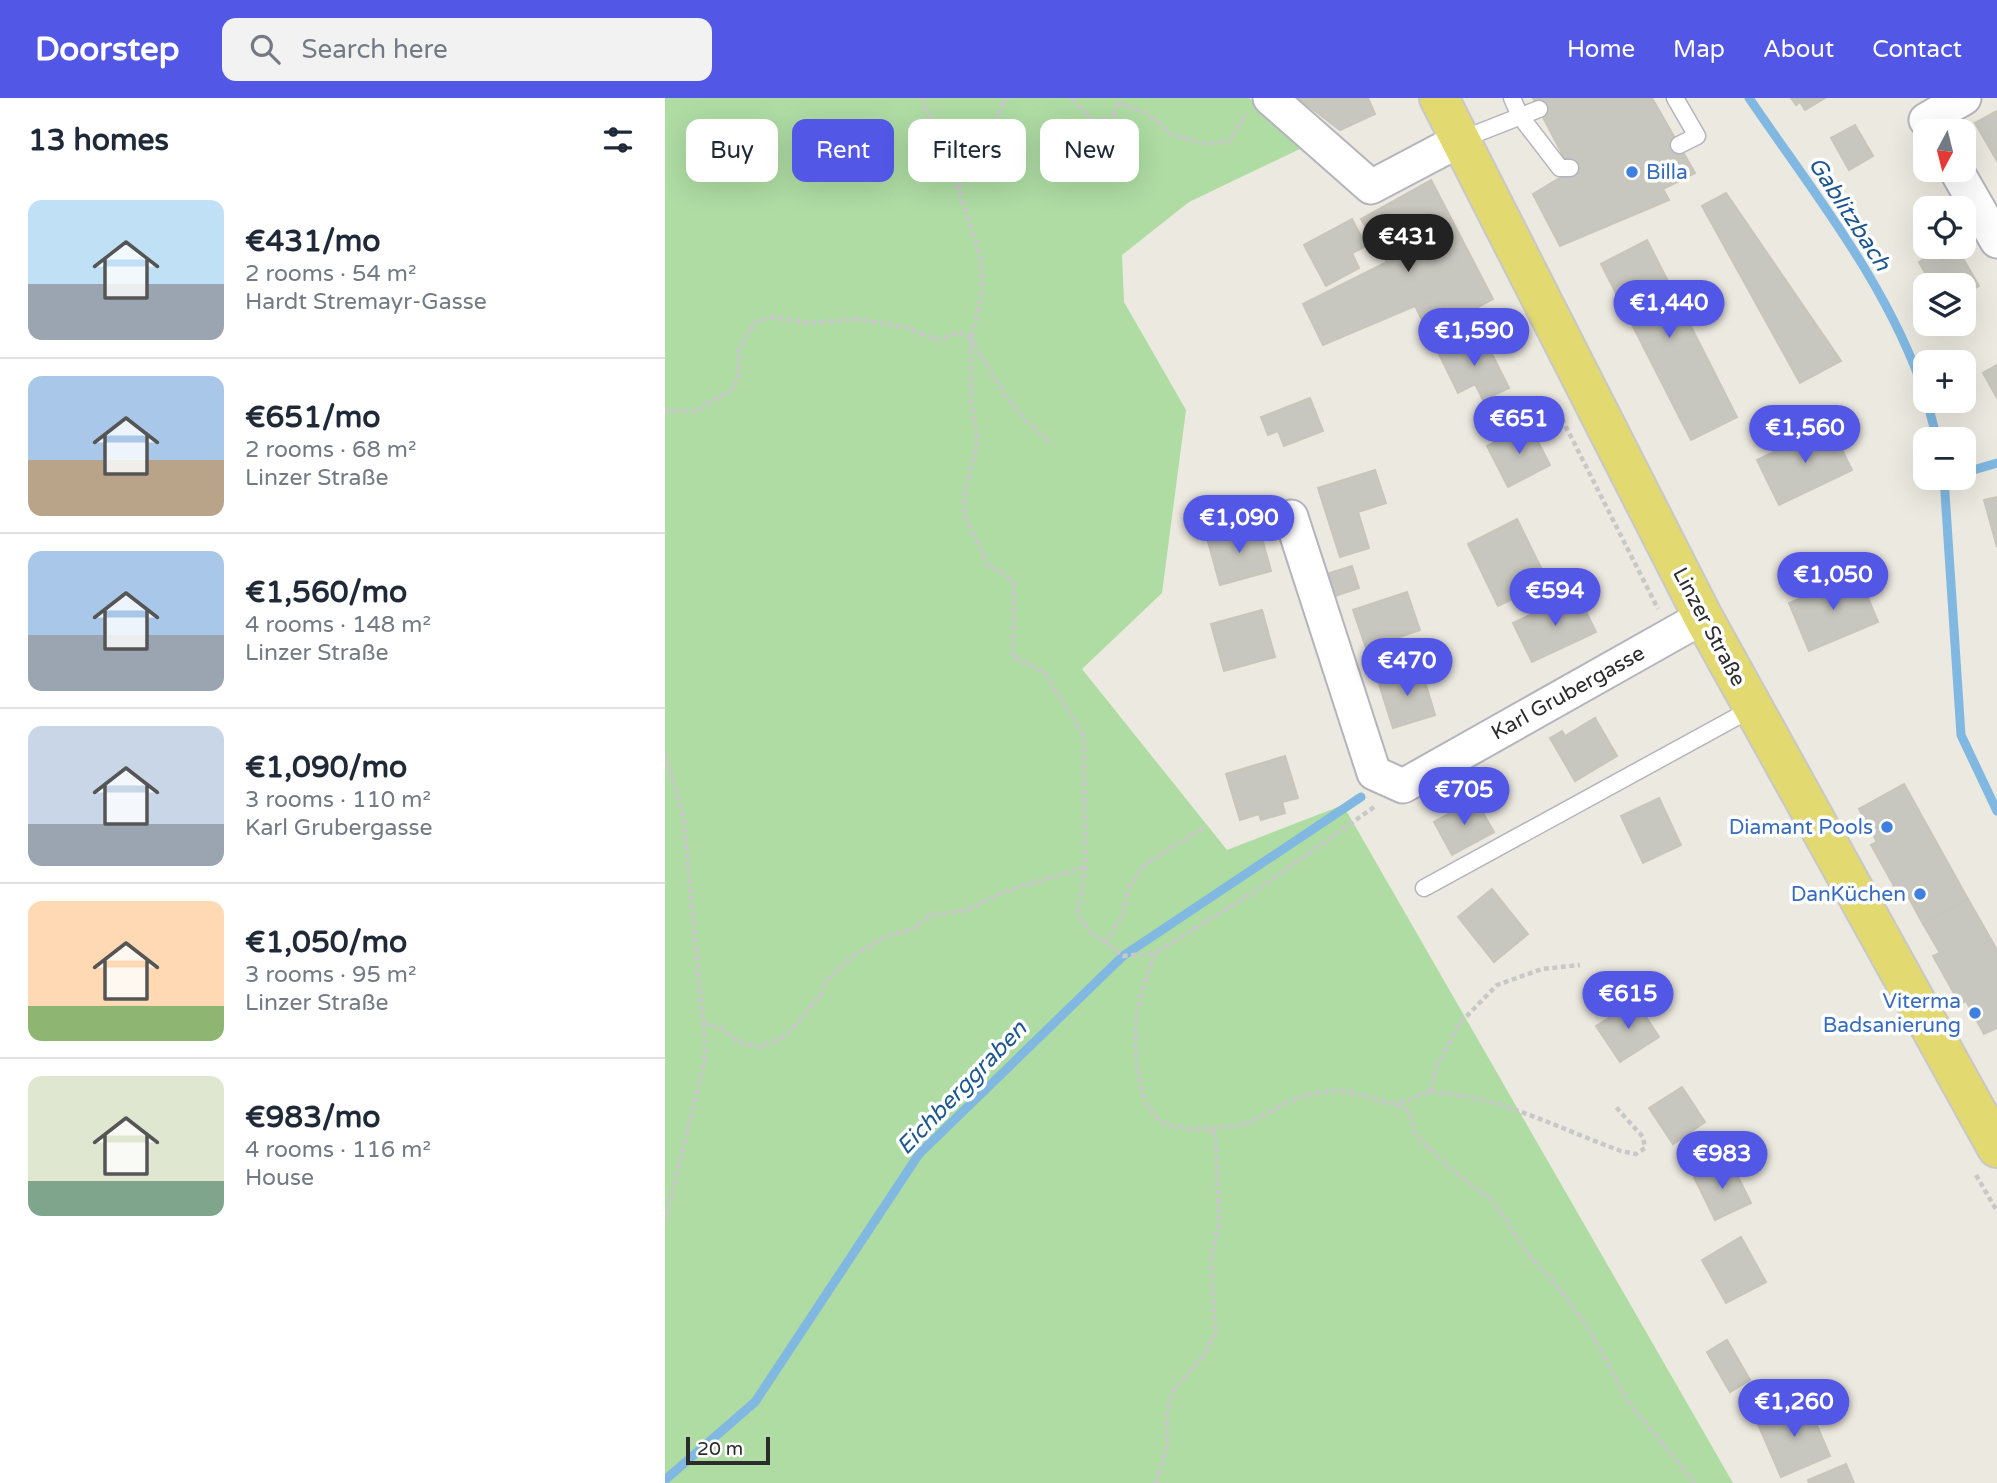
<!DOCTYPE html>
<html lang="en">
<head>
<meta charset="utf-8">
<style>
  body { margin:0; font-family:"Varela Round",sans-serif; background:#f2f2f3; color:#1f2937; height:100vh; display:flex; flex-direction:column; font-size:26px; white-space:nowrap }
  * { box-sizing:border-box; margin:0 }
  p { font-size:23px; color:#747a83 }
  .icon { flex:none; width:38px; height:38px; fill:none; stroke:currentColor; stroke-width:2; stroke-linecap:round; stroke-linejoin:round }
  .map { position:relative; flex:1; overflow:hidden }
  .drawer { display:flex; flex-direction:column; background:#fff; width:665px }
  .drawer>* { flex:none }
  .guide { position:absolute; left:21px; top:21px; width:665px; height:63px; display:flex; gap:14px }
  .needle { width:46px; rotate:187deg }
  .buttons { position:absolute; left:1248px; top:21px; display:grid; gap:14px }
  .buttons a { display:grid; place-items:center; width:63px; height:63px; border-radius:14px; background:#fff; box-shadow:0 7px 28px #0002; font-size:35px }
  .scale { position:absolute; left:21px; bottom:18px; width:84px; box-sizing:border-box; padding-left:7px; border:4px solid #2c2c2c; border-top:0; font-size:19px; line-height:24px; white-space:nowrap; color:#2c2c2c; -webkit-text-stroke:5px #fff; paint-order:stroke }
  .price { position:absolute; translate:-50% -60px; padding:0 16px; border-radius:24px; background:#5357e6; color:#fff; font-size:23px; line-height:46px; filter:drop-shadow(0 2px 4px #0008) }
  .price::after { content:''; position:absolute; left:50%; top:42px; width:21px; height:16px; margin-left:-10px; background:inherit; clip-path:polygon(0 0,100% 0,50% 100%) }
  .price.active { background:#222; color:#fff }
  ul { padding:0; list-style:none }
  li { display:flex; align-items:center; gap:21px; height:175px; padding:0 28px }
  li+li { border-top:2px solid #e0e1e3 }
  li span { display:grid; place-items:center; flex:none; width:196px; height:140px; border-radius:14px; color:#555 }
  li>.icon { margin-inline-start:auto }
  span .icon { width:84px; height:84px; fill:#fffc; stroke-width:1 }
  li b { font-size:30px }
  h2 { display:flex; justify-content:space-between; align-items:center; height:84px; padding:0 28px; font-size:30px }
  .tag { padding:0 24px; border-radius:14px; background:#fff; box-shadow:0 7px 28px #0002; font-size:24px; line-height:63px }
  .tag.active { background:#5357e6; color:#fff }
  header { display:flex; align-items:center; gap:42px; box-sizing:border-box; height:98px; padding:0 35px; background:#5357e6; color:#fff }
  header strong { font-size:33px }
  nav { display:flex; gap:38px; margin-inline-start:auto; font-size:24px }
  .search { width:490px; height:63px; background:#f2f2f3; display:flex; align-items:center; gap:18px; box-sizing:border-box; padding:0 24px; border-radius:14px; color:#747a83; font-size:26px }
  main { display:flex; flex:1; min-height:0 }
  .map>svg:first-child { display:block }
  .green { fill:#aedca3 }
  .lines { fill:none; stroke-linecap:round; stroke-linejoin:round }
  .stream { stroke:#80b8e2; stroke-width:9 }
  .building { fill:#c8c7bf; stroke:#c8c5ba; stroke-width:2 }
  .service-casing { stroke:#b4b4be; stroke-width:19 }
  .minor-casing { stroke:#b4b4be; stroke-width:37 }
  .primary-casing { stroke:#c8c8c8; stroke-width:42 }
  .path { stroke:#c8c8c8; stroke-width:4.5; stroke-dasharray:5 3.5; stroke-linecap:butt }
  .service { stroke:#fff; stroke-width:16 }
  .minor { stroke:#fff; stroke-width:33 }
  .primary { stroke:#e2d970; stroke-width:38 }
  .shop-dot { fill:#3f7fe0; stroke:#fff; stroke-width:2.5 }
  .labels { text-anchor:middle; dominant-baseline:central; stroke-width:7; stroke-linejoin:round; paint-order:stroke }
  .shop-label { font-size:21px; fill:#366cbe; stroke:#fff; text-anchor:end }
  .street-label { font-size:21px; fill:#2c2c2c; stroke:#fff }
  .water-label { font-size:23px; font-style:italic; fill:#1d5690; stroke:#fff }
</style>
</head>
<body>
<header>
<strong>Doorstep</strong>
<div class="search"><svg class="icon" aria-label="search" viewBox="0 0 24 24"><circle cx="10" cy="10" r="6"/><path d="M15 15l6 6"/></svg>Search here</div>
<nav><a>Home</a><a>Map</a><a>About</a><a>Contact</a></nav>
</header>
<main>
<section class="drawer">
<h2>13 homes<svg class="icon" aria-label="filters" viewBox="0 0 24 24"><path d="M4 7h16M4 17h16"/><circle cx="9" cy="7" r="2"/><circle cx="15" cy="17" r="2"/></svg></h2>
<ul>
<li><span style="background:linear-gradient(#bfe0f5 60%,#9aa5b1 0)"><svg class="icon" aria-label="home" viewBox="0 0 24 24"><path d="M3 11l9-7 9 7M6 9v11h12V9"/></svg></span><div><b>€431/mo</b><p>2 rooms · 54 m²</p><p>Hardt Stremayr-Gasse</p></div></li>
<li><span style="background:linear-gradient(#a9c7e8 60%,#b9a48a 0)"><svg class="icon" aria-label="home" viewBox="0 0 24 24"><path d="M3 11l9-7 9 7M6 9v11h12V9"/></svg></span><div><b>€651/mo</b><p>2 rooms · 68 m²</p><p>Linzer Straße</p></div></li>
<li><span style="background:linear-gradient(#a9c7e8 60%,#9aa5b1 0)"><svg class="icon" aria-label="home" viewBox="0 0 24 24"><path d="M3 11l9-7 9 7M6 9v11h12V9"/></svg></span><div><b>€1,560/mo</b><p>4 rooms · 148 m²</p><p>Linzer Straße</p></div></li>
<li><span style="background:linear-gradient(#c9d6e8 70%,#9aa5b1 0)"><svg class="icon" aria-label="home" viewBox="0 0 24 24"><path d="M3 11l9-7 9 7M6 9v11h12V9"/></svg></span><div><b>€1,090/mo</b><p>3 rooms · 110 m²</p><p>Karl Grubergasse</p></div></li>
<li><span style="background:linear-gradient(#ffd9b3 75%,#8fb573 0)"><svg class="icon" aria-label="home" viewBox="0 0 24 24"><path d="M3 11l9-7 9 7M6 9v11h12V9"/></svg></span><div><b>€1,050/mo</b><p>3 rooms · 95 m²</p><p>Linzer Straße</p></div></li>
<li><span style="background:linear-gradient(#dfe7d0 75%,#7fa58c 0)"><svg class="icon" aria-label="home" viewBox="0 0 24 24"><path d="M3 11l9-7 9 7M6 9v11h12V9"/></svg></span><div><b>€983/mo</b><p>4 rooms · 116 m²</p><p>House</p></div></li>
</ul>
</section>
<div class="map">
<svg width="1332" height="1385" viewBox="0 0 1332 1385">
  <rect width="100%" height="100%" fill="#ece9e0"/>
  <polygon class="green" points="0,0 584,0 637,50 524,104 457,157 459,204 521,312 497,495 417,571 562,752 678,707 1068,1385 0,1385"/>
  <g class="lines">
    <g class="stream">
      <path d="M 1084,0 C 1148,94 1224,188 1260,297"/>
      <polyline points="1262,303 1272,341"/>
      <polyline points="1298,375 1332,365"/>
      <polyline points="1279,380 1296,637 1332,713"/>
      <polyline points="0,1382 90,1304 254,1056 458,858 696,699"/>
    </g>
  </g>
  <g class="building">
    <polygon points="633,0 703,0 710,16 675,32"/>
    <polygon points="868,0 987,0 1030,75 998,91 1004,102 895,148 868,96 906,73"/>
    <polygon points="1126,0 1160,0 1140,12 1135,4 1131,7"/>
    <polygon points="1332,13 1332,63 1310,25"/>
    <polygon points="1190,27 1208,58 1184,72 1166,40"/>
    <polygon points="766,82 828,201 798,217 806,229 771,249 750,208 658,247 638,206 722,164 696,121"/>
    <polygon points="1061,95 1176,263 1135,285 1037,108"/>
    <polygon points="687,121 701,148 687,155 694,170 661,188 639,147"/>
    <polygon points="982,142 1072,319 1026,342 936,166"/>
    <polygon points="1293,152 1314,188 1298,197 1298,187 1267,187 1254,164 1272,153 1277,162"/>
    <polygon points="806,238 810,247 820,242 844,290 818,302 810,286 793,295 773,254"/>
    <polygon points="1332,267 1332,300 1318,275"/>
    <polygon points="645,300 658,333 619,348 613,333 603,337 596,319"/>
    <polygon points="864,326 885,367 843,389 822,348"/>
    <polygon points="1165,327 1187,372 1114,407 1092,362"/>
    <polygon points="710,372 721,405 693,414 704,450 675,459 653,390"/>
    <polygon points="1332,399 1332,449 1319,402"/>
    <polygon points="852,421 883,484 833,508 803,446"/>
    <polygon points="593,426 606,473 555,487 542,440"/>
    <polygon points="687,468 694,490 670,498 662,476"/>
    <polygon points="1193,476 1213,524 1144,553 1124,505"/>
    <polygon points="742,494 755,532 701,550 688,512"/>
    <polygon points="912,495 931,534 867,564 848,525"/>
    <polygon points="597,512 610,559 559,573 546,526"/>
    <polygon points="756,570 770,617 728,630 713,583"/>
    <polygon points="930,620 952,658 910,683 885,640 897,633 900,638"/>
    <polygon points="620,658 633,700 617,704 620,715 596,722 594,716 575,722 561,676"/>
    <polygon points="1239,686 1303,801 1258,826 1239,791 1233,795 1206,747 1212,744 1194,711"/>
    <polygon points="994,700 1016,747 978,765 956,718"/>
    <polygon points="810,701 829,734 787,757 769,724"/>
    <polygon points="827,791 863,836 829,864 793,819"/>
    <polygon points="1303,801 1332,852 1332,930 1319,936 1301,903 1295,906 1268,858 1275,855 1258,826"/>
    <polygon points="971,903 994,939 955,964 931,928"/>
    <polygon points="1017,989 1040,1024 1008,1046 984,1010"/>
    <polygon points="1067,1067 1086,1105 1050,1122 1029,1079 1050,1069 1052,1074"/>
    <polygon points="1076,1139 1101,1184 1061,1205 1037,1162"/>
    <polygon points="1062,1242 1085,1282 1065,1294 1042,1254"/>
    <polygon points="1141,1302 1165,1358 1116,1379 1092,1324"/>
    <polygon points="1181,1366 1189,1385 1144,1385 1143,1382"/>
  </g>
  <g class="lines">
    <g class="service-casing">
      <g id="service">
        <polyline points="847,0 855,18 895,70 905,70"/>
        <polyline points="1010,0 1032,38 1014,47"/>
        <polyline points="795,42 874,11"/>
        <polyline points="759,790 1088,610"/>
      </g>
    </g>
    <g class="minor-casing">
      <g id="minor">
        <polyline points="605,0 706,89 795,42"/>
        <polyline points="1261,22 1299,0"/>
        <polyline points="1291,72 1332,143"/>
        <polyline points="626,419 709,675 738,688 1038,519"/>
      </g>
    </g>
    <g class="primary-casing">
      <polyline id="primary" points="774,0 1038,519 1332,1050"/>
    </g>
    <g class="path">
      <polyline points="257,0 294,92"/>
      <polyline points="344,0 339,1 329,30 316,43 299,71 294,93 316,161 317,196 306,241 306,304 313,342 300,393 299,417 324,468 340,476 349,487 348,559 379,574 419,638 420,769 413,816 424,833 458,858 490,855"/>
      <path d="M 407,0 C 421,14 426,30 448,19 L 452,4 L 481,15 L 506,36 L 541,46 L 564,43 L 582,15"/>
      <path d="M 0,313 L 30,313 L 66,292 L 73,281 L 74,252 L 89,225 L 105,219 L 145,225 L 194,221 L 243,230 L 272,242 L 295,234 L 306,241 C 331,282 347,316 387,345"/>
      <polyline points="893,313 993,511"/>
      <polyline points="0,656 18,716 41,956 0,1125"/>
      <path d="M 709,709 L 595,790 L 490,855 C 484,872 478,888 474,906 C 467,936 468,1015 503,1027 C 521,1034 570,1031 587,1023 C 617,1008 635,994 671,993 C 690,992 709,1003 728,1005 C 742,1006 755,994 769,994 C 834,998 895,1031 956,1053 L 971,1056 L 980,1050 L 978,1039 L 950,1008"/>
      <polyline points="440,845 458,817 463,791 480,766 538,730"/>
      <polyline points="38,925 58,931 73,944 95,949 122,937 155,898 162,882 186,859 222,838 249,831 263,818 303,812 333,796 420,769"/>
      <polyline points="765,994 772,967 795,925 832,887 877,871 915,867"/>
      <polyline points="732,1006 745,1014 751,1038 793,1077 828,1103 866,1160 889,1184 923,1229 963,1304 1030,1385"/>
      <polyline points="1311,1077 1332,1113"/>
      <polyline points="491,1385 502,1349 502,1311 510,1290 536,1261 550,1236 546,1159 554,1126 551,1040 544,1030"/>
    </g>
    <use href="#service" class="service"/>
    <use href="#minor" class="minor"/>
    <use href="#primary" class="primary"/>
  </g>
  <g class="shop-dot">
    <circle cx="967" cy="74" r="7"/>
    <circle cx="1222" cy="729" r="7"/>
    <circle cx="1255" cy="796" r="7"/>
    <circle cx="1310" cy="915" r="7"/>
  </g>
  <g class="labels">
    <g class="shop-label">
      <text x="981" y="74" text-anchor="start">Billa</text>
      <text x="1208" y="729">Diamant Pools</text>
      <text x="1241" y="796">DanKüchen</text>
      <text x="1296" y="903">Viterma<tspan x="1296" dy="24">Badsanierung</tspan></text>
    </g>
    <g class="street-label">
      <text transform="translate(1044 529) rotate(62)">Linzer Straße</text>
      <text transform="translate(903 595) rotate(-29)">Karl Grubergasse</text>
    </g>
    <g class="water-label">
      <text transform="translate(1184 116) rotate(57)">Gablitzbach</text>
      <text transform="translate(297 990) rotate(-46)">Eichberggraben</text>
    </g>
  </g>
</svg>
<div class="buttons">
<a><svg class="needle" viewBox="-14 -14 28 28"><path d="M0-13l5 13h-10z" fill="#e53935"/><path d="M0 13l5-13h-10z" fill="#747a83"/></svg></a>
<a><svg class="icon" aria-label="locate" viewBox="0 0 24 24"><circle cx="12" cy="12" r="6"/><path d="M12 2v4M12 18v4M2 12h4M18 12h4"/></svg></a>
<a><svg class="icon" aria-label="layers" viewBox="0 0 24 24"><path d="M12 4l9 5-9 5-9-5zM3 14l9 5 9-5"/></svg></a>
<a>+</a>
<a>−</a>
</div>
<div class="scale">20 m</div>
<b class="price active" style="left:743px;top:176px">€431</b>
<b class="price" style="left:1004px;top:242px">€1,440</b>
<b class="price" style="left:809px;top:270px">€1,590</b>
<b class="price" style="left:854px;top:358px">€651</b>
<b class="price" style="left:1140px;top:367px">€1,560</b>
<b class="price" style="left:574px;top:457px">€1,090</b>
<b class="price" style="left:1168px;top:514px">€1,050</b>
<b class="price" style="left:890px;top:530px">€594</b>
<b class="price" style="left:742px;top:600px">€470</b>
<b class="price" style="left:799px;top:729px">€705</b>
<b class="price" style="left:963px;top:933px">€615</b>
<b class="price" style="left:1057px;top:1093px">€983</b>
<b class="price" style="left:1129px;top:1341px">€1,260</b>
<div class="guide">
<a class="tag">Buy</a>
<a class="tag active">Rent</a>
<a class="tag">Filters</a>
<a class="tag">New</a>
</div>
</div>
</main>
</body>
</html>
